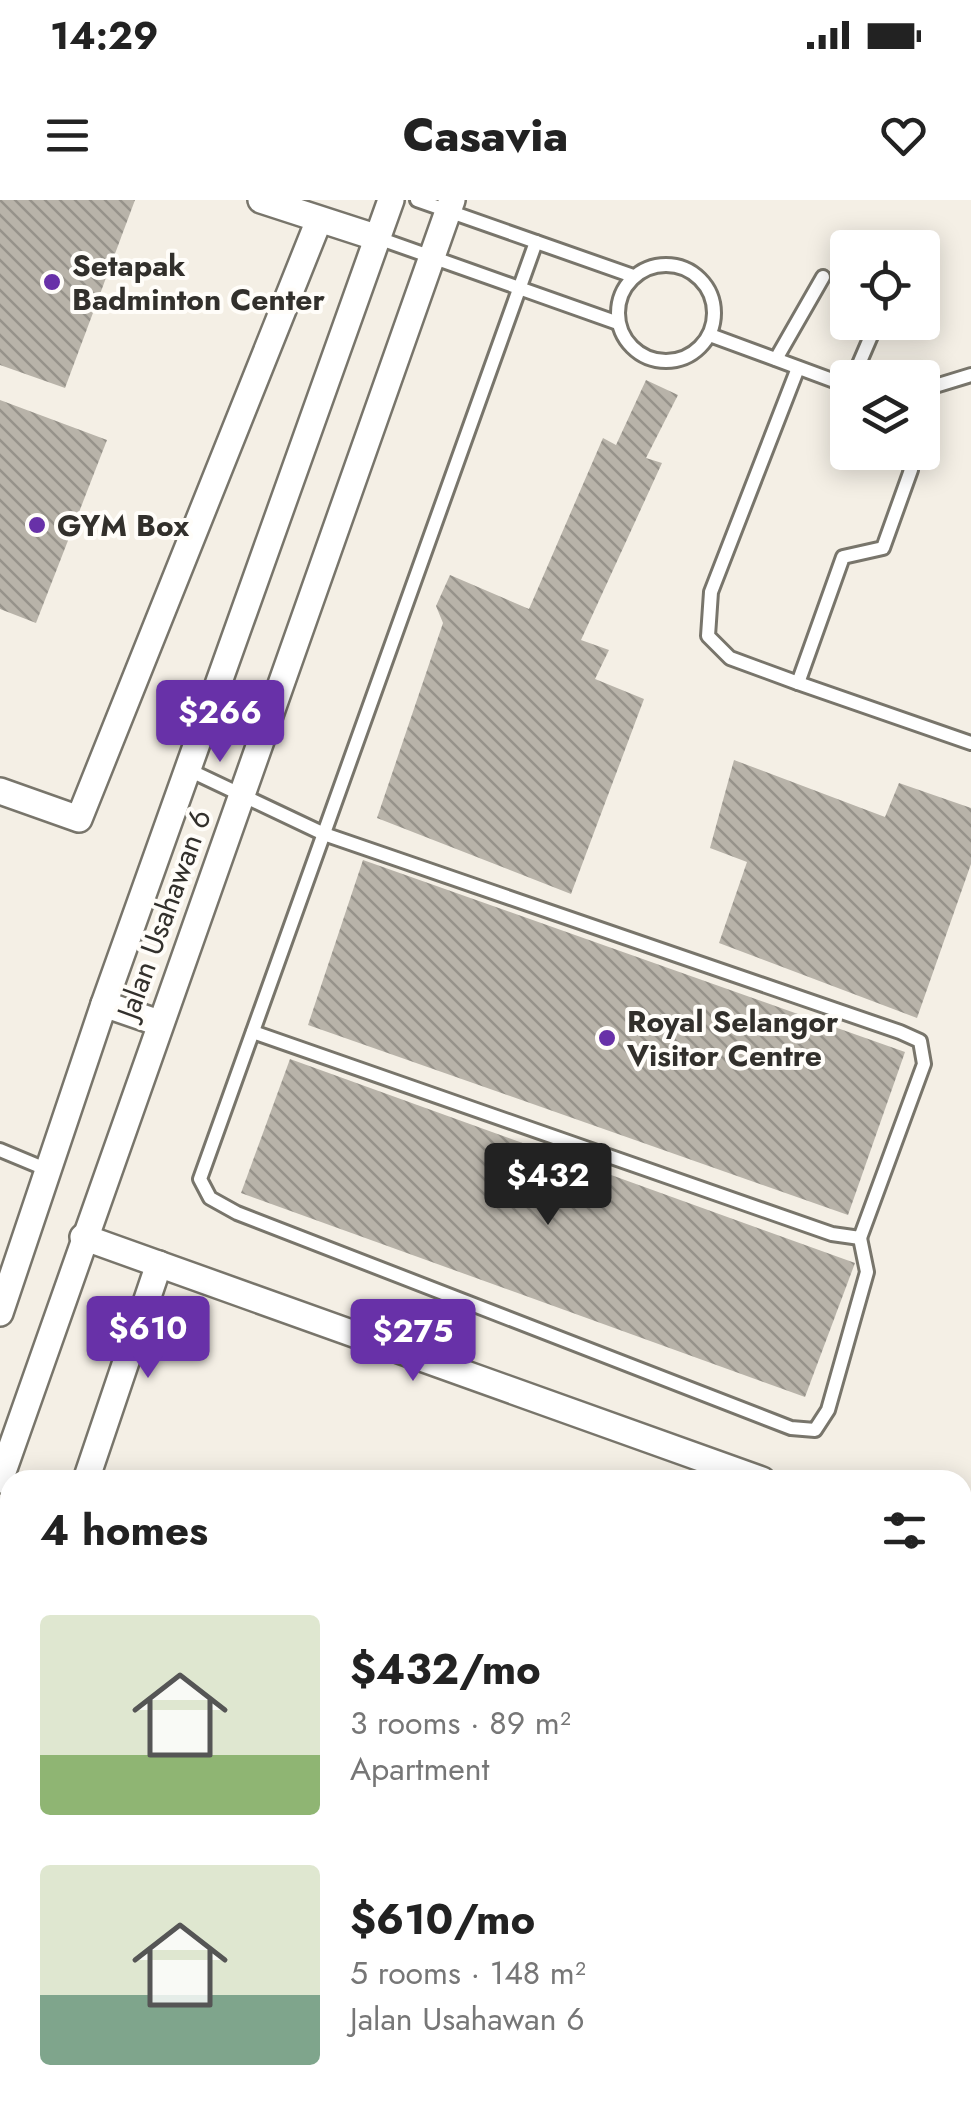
<!DOCTYPE html>
<html lang="en">
<head>
<meta charset="utf-8">
<style>
  body { margin:0; font-family:Jost,sans-serif; background:#f2f2f2; color:#222; height:100vh; display:flex; flex-direction:column; font-size:38px; white-space:nowrap }
  * { box-sizing:border-box; margin:0 }
  p { font-size:32px; color:#767676 }
  .icon { flex:none; width:55px; height:55px; fill:none; stroke:currentColor; stroke-width:2; stroke-linecap:round; stroke-linejoin:round }
  .map { position:relative; flex:1; overflow:hidden }
  .panel { position:absolute; left:0px; top:1270px; width:972px; height:642px; display:flex; flex-direction:column; background:#fff; border-radius:30px 30px 0 0; box-shadow:0 5px 25px #0003 }
  .panel>* { flex:none }
  .tools { position:absolute; left:830px; top:30px; display:grid; gap:20px }
  .tools a { display:grid; place-items:center; width:110px; height:110px; border-radius:10px; background:#fff; box-shadow:0 5px 25px #0003; font-size:50px }
  .price { position:absolute; translate:-50% -85px; padding:0 22px; border-radius:10px; background:#6831a8; color:#fff; font-size:32px; line-height:65px; filter:drop-shadow(0 2px 5px #0008) }
  .price::after { content:''; position:absolute; left:50%; top:60px; width:30px; height:22px; margin-left:-15px; background:inherit; clip-path:polygon(0 0,100% 0,50% 100%) }
  .price.on { background:#222; color:#fff }
  ul { padding:0; list-style:none }
  li { display:flex; align-items:center; gap:30px; height:250px; padding:0 40px }
  li span { display:grid; place-items:center; flex:none; width:280px; height:200px; border-radius:10px; color:#555 }
  li>.icon { margin-inline-start:auto }
  span .icon { width:120px; height:120px; fill:#fffc; stroke-width:1 }
  li b { font-size:42px }
  h2 { display:flex; justify-content:space-between; align-items:center; height:120px; padding:0 40px; font-size:42px }
  .status { display:flex; justify-content:space-between; align-items:center; height:70px; padding:0 50px; background:#fff; direction:ltr }
  .status svg { height:28px; fill:currentColor }
  header { display:flex; justify-content:space-between; align-items:center; height:130px; padding:0 40px; background:#fff; font-size:45px; font-weight:800 }
  .map>svg:first-child { display:block }
  .building { fill:url(#building-back-hatch) }
  .lines { fill:none; stroke-linecap:round; stroke-linejoin:round }
  .service-casing { stroke:#78756b; stroke-width:18 }
  .minor-casing { stroke:#78756b; stroke-width:30 }
  .service { stroke:#fff; stroke-width:12 }
  .minor { stroke:#fff; stroke-width:25 }
  .poi-dot { fill:#6831a8; stroke:#fffdf9; stroke-width:4 }
  .labels { text-anchor:middle; dominant-baseline:central; stroke-width:8; stroke-linejoin:round; paint-order:stroke }
  .poi-label { font-size:30px; font-weight:bold; fill:#32302c; stroke:#fffdf9; text-anchor:start }
  .street-label { font-size:30px; fill:#32302c; stroke:#fffdf9 }
</style>
</head>
<body>
<div class="status"><b>14:29</b><svg viewBox="0 0 49 12"><path d="M0 12V9h3v3zM5 12V6h3v6zM10 12V3h3v9zM15 12V0h3v12zM26 1h20v11H26zM47 4h2v5h-2z"/></svg></div>
<header><svg class="icon" aria-label="menu" viewBox="0 0 24 24"><path d="M4 6h16M4 12h16M4 18h16"/></svg>Casavia<svg class="icon" aria-label="heart" viewBox="0 0 24 24"><path d="M12 20l-8-8c-3-5 5-10 8-4 3-6 11-1 8 4z"/></svg></header>
<div class="map">
<svg width="971" height="1911" viewBox="0 0 971 1911">
  <defs>
    <pattern id="building-back-hatch" width="6" height="6" patternUnits="userSpaceOnUse" patternTransform="scale(2.5)"><rect width="6" height="6" fill="#b8b3a9"/><path d="M-1 5l2 2M0 0l6 6M5-1l2 2" fill="none" stroke="#96928a"/></pattern>
  </defs>
  <rect width="100%" height="100%" fill="#f4efe5"/>
  <g class="building">
    <polygon points="0,0 135,0 65,188 0,165"/>
    <polygon points="646,180 678,195 646,258 662,263 581,440 609,450 595,479 644,499 571,694 377,618 443,423 436,406 450,375 529,409 603,238 616,245"/>
    <polygon points="0,200 107,240 36,423 0,409"/>
    <polygon points="734,560 885,617 899,583 971,608 971,664 917,818 719,743 747,662 710,648"/>
    <polygon points="363,660 905,852 848,1015 308,825"/>
    <polygon points="290,859 855,1063 805,1197 241,993"/>
    <polygon points="10,1625 10,1902 191,1902 189,1911 27,1911 0,1902 0,1631"/>
  </g>
  <g class="lines">
    <g class="service-casing">
      <g id="service">
        <polyline points="417,0 633,76"/>
        <polyline points="378,38 618,123"/>
        <polyline points="536,42 200,979 210,998 237,1013 791,1228 815,1230 828,1210 867,1072 860,1038"/>
        <circle cx="666" cy="113" r="48"/>
        <polyline points="710,135 848,186"/>
        <polyline points="776,159 823,77"/>
        <polyline points="798,168 711,392 708,436 730,458 798,483 843,357 883,348 911,270 902,252"/>
        <polyline points="853,178 877,122"/>
        <polyline points="922,190 971,175"/>
        <polyline points="798,483 971,543"/>
        <polyline points="189,570 324,634 900,832 920,841 924,864 860,1038 832,1034 253,832"/>
        <polyline points="0,950 48,970"/>
        <polyline points="0,1508 10,1512"/>
        <polyline points="0,1590 10,1589"/>
        <polyline points="601,1902 623,1911"/>
        <polyline points="207,1911 211,1902"/>
        <polyline points="251,1911 253,1902"/>
      </g>
    </g>
    <g class="minor-casing">
      <g id="minor">
        <polyline points="261,0 378,38"/>
        <polyline points="0,591 79,619 319,20"/>
        <polyline points="104,804 159,823"/>
        <polyline points="83,1037 762,1280"/>
        <polyline points="0,1113 104,804 391,0"/>
        <polyline points="0,1280 452,0"/>
        <polyline points="86,1280 159,1064"/>
        <polyline points="0,1462 10,1466"/>
      </g>
    </g>
    <use href="#service" class="service"/>
    <use href="#minor" class="minor"/>
  </g>
  <g class="poi-dot">
    <circle cx="52" cy="82" r="10"/>
    <circle cx="37" cy="325" r="10"/>
    <circle cx="607" cy="838" r="10"/>
  </g>
  <g class="labels">
    <g class="poi-label">
      <text x="72" y="65">Setapak<tspan x="72" dy="34">Badminton Center</tspan></text>
      <text x="57" y="325">GYM Box</text>
      <text x="627" y="821">Royal Selangor<tspan x="627" dy="34">Visitor Centre</tspan></text>
    </g>
    <g class="street-label">
      <text transform="translate(164 714) rotate(-70)">Jalan Usahawan 6</text>
    </g>
  </g>
</svg>
<div class="tools">
<a><svg class="icon" aria-label="locate" viewBox="0 0 24 24"><circle cx="12" cy="12" r="6"/><path d="M12 2v4M12 18v4M2 12h4M18 12h4"/></svg></a>
<a><svg class="icon" aria-label="layers" viewBox="0 0 24 24"><path d="M12 4l9 5-9 5-9-5zM3 14l9 5 9-5"/></svg></a>
</div>
<b class="price" style="left:220px;top:565px">$266</b>
<b class="price on" style="left:548px;top:1028px">$432</b>
<b class="price" style="left:148px;top:1181px">$610</b>
<b class="price" style="left:413px;top:1184px">$275</b>
<section class="panel">
<h2>4 homes<svg class="icon" aria-label="filters" viewBox="0 0 24 24"><path d="M4 7h16M4 17h16"/><circle cx="9" cy="7" r="2"/><circle cx="15" cy="17" r="2"/></svg></h2>
<ul>
<li><span style="background:linear-gradient(#dfe7d0 70%,#8fb573 0)"><svg class="icon" aria-label="home" viewBox="0 0 24 24"><path d="M3 11l9-7 9 7M6 9v11h12V9"/></svg></span><div><b>$432/mo</b><p>3 rooms · 89 m²</p><p>Apartment</p></div></li>
<li><span style="background:linear-gradient(#dfe7d0 65%,#7fa58c 0)"><svg class="icon" aria-label="home" viewBox="0 0 24 24"><path d="M3 11l9-7 9 7M6 9v11h12V9"/></svg></span><div><b>$610/mo</b><p>5 rooms · 148 m²</p><p>Jalan Usahawan 6</p></div></li>
</ul>
</section>
</div>
</body>
</html>
